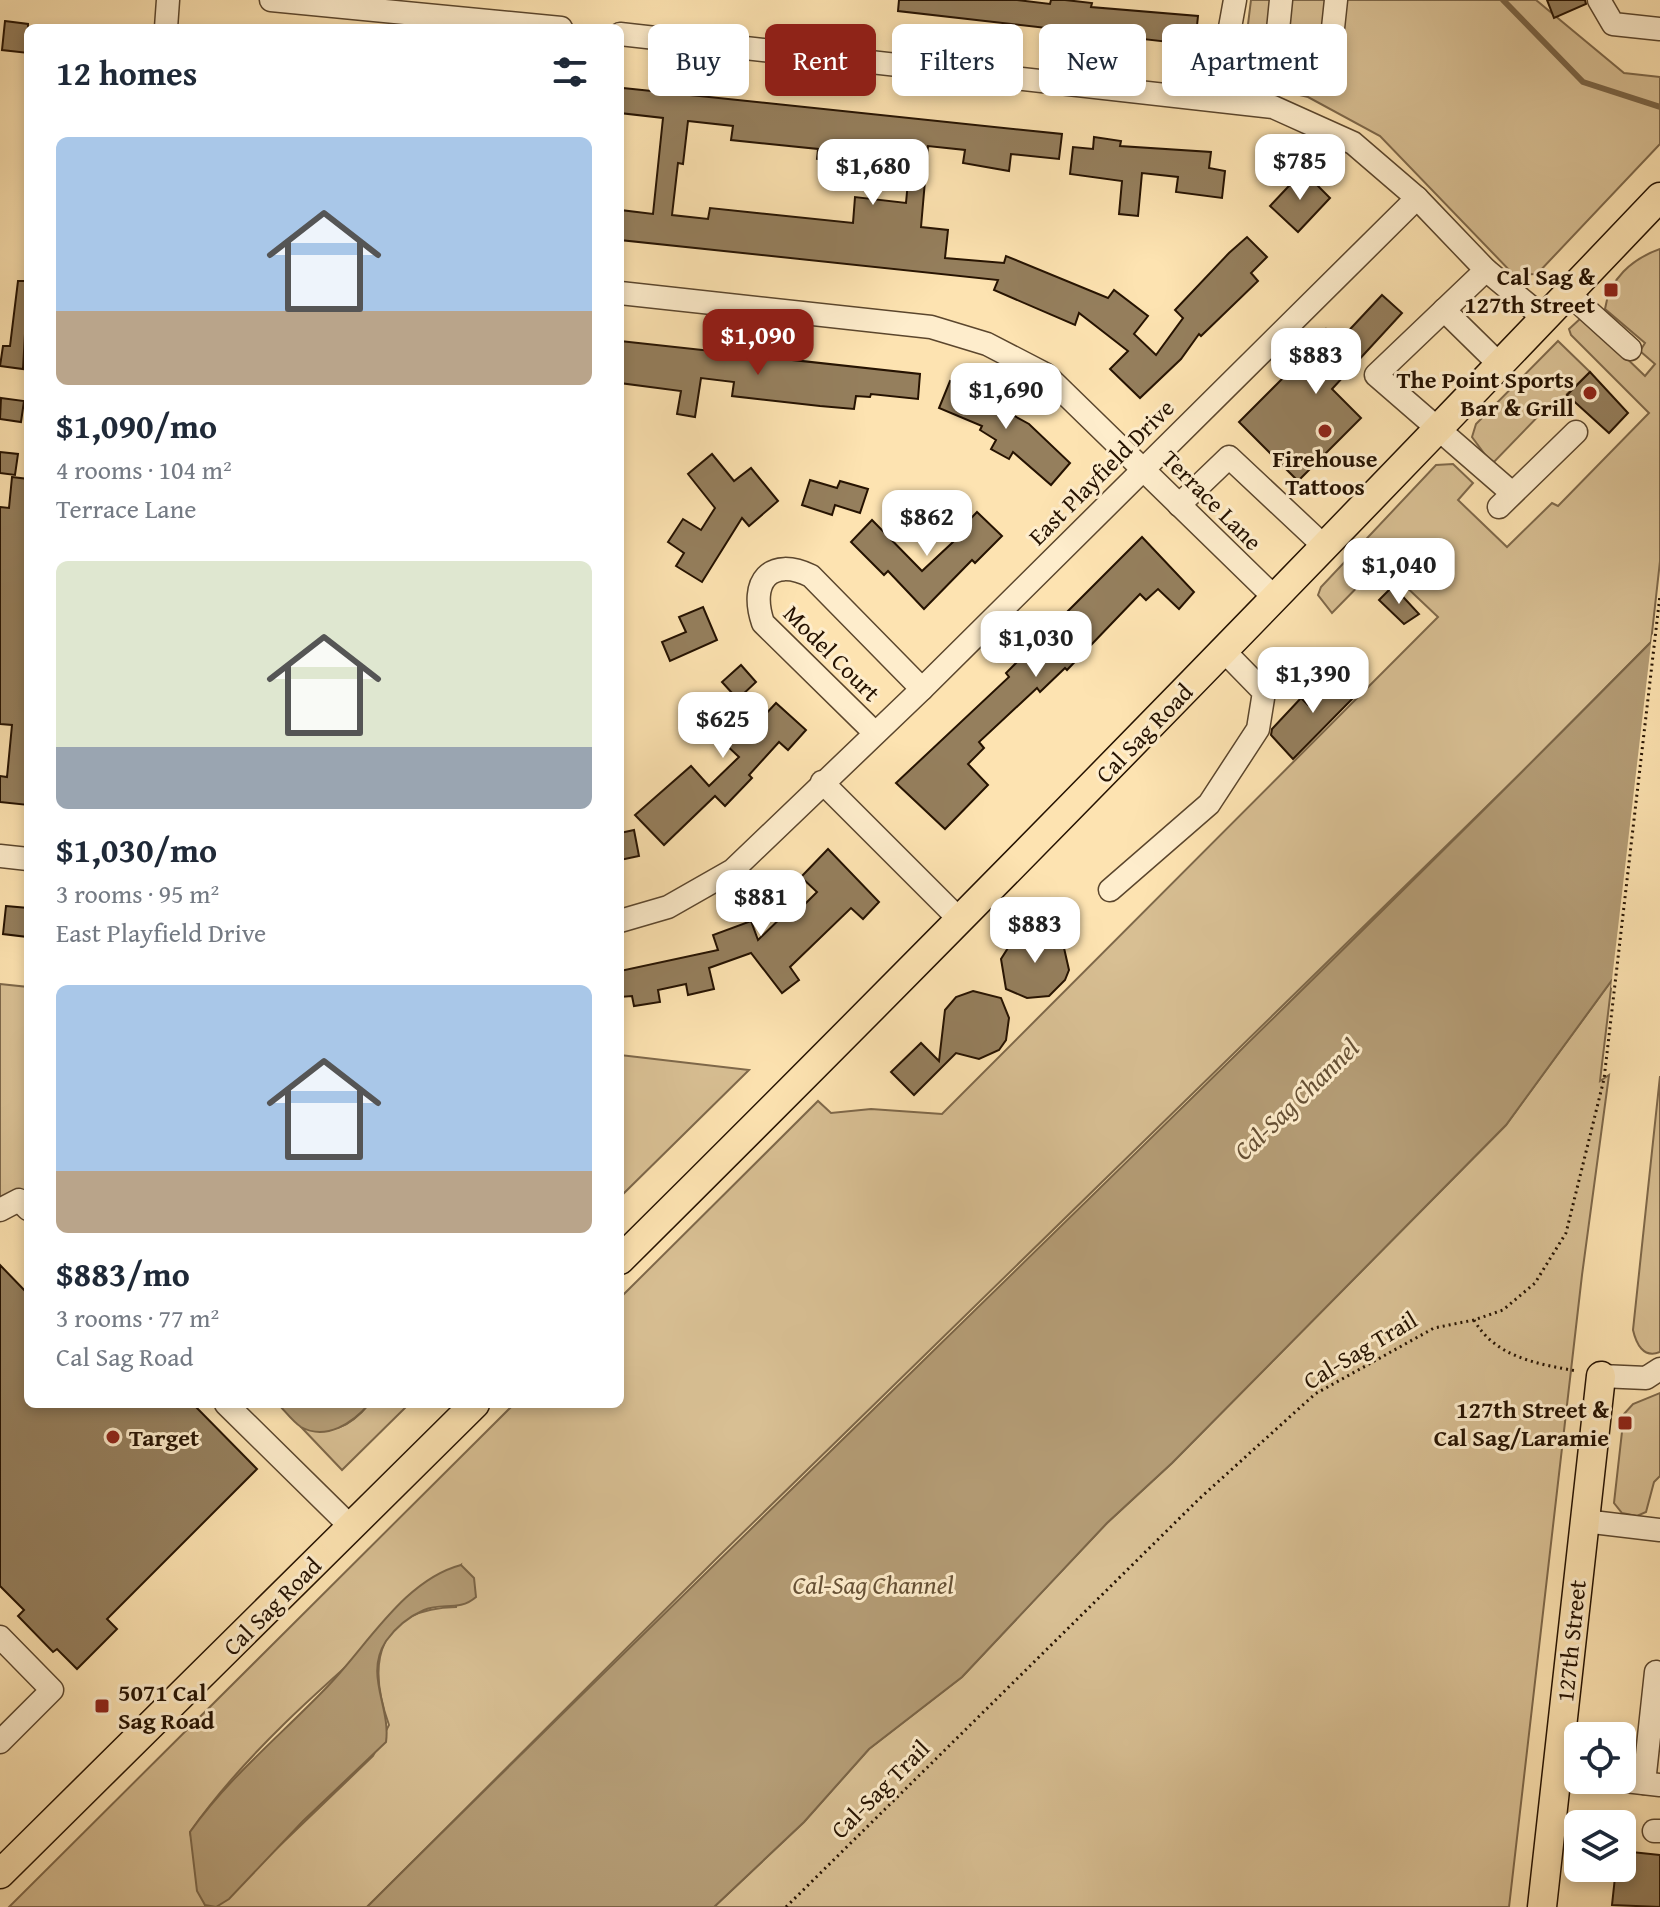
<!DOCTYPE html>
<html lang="en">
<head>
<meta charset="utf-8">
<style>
  body { margin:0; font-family:"Gentium Book Plus",serif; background:#f2f2f3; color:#1f2937; height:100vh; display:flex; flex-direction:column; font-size:30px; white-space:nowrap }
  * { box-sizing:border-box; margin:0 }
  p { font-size:26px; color:#747a83 }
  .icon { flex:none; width:44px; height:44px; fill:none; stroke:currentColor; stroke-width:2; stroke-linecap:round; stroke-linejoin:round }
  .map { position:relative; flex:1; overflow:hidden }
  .panel { position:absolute; left:24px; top:24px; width:600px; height:1384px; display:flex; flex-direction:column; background:#fff; border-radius:12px; box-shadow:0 4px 12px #0003 }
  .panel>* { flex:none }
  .guide { position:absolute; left:648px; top:24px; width:760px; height:72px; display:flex; gap:16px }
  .controls { position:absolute; left:1564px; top:1722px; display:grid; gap:16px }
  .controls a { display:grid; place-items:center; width:72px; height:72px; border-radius:12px; background:#fff; box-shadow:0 4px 12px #0003; font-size:40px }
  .price { position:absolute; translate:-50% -68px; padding:0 18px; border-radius:16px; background:#fff; color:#222; font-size:26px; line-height:52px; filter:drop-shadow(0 2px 4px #0008) }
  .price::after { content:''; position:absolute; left:50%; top:48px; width:24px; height:18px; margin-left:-12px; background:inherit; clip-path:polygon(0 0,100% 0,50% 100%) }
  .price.on { background:#8f2418; color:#fff }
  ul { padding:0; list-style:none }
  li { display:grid; align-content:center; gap:16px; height:424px; padding:0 32px }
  li span { display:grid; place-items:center; height:248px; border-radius:12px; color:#555 }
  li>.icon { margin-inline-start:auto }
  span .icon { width:144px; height:144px; fill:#fffc; stroke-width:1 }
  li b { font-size:34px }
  h2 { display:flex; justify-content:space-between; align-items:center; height:96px; padding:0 32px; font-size:34px }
  .pill { padding:0 28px; border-radius:12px; background:#fff; box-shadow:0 4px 12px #0003; font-size:28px; line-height:72px }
  .pill.on { background:#8f2418; color:#fff }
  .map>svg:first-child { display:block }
  .green { fill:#d8bf93; stroke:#7e684a; stroke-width:2 }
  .water { fill:#b49c75; stroke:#7b6547; stroke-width:2 }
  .pier { fill:#fde3b1 }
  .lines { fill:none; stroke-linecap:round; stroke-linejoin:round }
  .stream { stroke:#7b6547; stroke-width:6 }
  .building { fill:#957f5d; stroke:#251201; stroke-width:2; fill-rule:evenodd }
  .minor-casing { stroke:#5b462d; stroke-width:25 }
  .major-casing { stroke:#251201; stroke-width:31 }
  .path { stroke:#251201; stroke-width:3; stroke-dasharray:2 4; stroke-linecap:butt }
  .minor { stroke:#feedcc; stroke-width:22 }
  .major { stroke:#fde3b1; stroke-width:28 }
  .poi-dot { fill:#8f2418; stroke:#feedcc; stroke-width:3 }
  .labels { text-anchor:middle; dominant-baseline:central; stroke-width:6; stroke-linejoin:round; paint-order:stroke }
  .poi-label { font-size:24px; font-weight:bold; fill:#251201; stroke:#feedcc; text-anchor:end }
  .street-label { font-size:24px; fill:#251201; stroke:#feedcc }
  .water-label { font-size:26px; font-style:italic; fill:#655035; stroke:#feedcc }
</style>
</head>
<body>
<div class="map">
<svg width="1660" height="1907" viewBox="0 0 1660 1907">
  <rect width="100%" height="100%" fill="#fde3b1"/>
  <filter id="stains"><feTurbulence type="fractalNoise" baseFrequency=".0025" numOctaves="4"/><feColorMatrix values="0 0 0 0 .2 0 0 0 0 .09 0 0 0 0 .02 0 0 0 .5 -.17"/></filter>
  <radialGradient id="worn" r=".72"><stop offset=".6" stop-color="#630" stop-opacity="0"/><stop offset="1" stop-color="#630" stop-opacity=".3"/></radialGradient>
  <g class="green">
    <polygon points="1251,0 1536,0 1624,73 1660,77 1660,144 1537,274 1514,275 1380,136 1308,97 1241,81"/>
    <path d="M 1660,249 L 1660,561 L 1651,642 L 1523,771 L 719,1556 L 367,1907 L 216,1907 L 373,1756 L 389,1725 C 366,1661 378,1609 456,1607 L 461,1565 C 370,1648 261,1731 190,1832 L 205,1905 L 211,1907 L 9,1907 L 514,1404 L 620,1404 L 620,1298 L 818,1101 L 831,1113 L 871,1109 L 942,1114 L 1438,617 L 1381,563 L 1332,613 L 1318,595 L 1321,587 L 1436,465 L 1453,464 L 1473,483 L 1458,500 L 1507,547 L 1552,503 L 1558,506 L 1649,413 L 1571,335 L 1569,329 L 1581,318 L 1588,321 L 1645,376 L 1655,364 L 1640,351 L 1645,343 L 1605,309 C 1609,279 1632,259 1660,249 Z"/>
    <polygon points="1558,341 1590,372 1567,394 1572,399 1561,410 1552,402 1492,464 1472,437 1476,424"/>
    <polygon points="1612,980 1600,1081 1609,1075 1582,1275 1509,1907 714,1907 804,1822 869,1749 962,1677 1107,1523 1172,1463 1506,1125"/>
    <polygon points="0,984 28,987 28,1190 19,1200 0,1210"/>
    <polygon points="620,1055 749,1070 620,1197"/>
    <path d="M 1660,1076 L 1660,1352 C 1643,1359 1636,1343 1633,1330 Z"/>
    <polygon points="1660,1393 1660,1476 1654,1482 1646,1512 1637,1516 1622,1513 1614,1503 1624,1414 1633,1404"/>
    <path d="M 369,1404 L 409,1404 L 342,1470 L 302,1428 C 334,1432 347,1430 369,1404 Z"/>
  </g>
  <g class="water">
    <path d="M 1660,633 L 1660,952 L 1612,980 L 1506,1125 L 1172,1463 L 1107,1523 L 962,1677 L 869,1749 L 804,1822 L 714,1907 L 367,1907 C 796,1480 1235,1063 1660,633 Z"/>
    <path d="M 278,1404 L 369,1404 C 353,1423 326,1441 301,1427 C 293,1422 285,1411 278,1404 Z"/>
    <path d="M 461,1565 L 474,1578 L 476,1597 C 459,1612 442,1602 424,1610 C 408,1617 396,1627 386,1641 C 364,1675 391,1707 386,1742 L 303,1821 L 229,1899 L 216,1907 L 205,1905 L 197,1891 L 190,1832 C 230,1776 281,1735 328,1686 C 367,1646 404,1580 461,1565 Z"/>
  </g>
  <polygon class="pier" points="1660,629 1660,957 1611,988 1652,635"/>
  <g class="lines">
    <polyline class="stream" points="1503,0 1583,82 1660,107"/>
  </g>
  <g class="building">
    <polygon points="899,0 1017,0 1050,4 1051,0 1065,0 1092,3 1091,7 1198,16 1195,45 898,11"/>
    <polygon points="1547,0 1585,0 1586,4 1554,18"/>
    <polygon points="5,21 28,24 28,53 2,50"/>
    <path d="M 623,88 L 1062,134 L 1059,159 L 1011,154 L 1009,171 L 963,163 L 965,150 L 928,146 L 921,227 L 948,230 L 945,258 L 1004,263 L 1006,256 L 1108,298 L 1114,290 L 1148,316 L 1134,334 L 1156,355 L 1183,318 L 1175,310 L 1229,253 L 1247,237 L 1267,257 L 1251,273 L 1258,281 L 1201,336 L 1199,334 L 1181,359 L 1140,398 L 1110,369 L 1128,351 L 1079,313 L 1075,325 L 994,290 L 998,280 L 620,240 L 620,210 L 653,214 L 663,118 L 620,113 ZM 688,121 L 733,126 L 731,140 L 818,149 L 817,159 L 832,161 L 833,151 L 910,159 L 906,203 L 855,197 L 853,223 L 710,208 L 708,219 L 672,215 L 678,163 L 683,164 Z"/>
    <polygon points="1094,137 1121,141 1120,146 1211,152 1209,168 1225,171 1222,198 1176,192 1178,177 1142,173 1138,216 1119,214 1122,181 1070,174 1073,147 1093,149"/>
    <polygon points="1303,171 1330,198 1298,232 1270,206"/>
    <polygon points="18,281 28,281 23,369 0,366 3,346 10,346"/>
    <polygon points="1382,295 1402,313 1332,389 1361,418 1298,481 1239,422 1303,358 1301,356 1326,329 1339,341"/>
    <polygon points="620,341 920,374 918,399 871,394 870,397 856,396 854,409 820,406 732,396 734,382 701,378 695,417 677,414 681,391 620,383"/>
    <polygon points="1590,372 1628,413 1609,433 1567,395"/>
    <polygon points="950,381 986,396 984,399 1029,424 1070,463 1051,485 1013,452 1009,459 991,449 996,440 980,430 982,426 939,408"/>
    <polygon points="1,398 24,401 21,422 0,419"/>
    <polygon points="0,452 18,454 15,475 0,473"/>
    <polygon points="712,454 734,481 751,468 778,501 749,526 742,518 702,582 676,566 684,553 668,542 683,519 701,530 715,508 688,474"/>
    <polygon points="12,477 28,479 28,805 0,802 0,776 7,777 12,725 0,724 0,507 9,508"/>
    <polygon points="810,480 837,488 840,481 868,489 860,513 835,505 832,515 802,505"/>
    <polygon points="977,512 1002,536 975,563 972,560 924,609 888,571 884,575 851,542 872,520 922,571 953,542 951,539"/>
    <polygon points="1142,537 1194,592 1179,609 1158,589 1146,600 1140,594 1067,670 1065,668 1040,692 1037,688 979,742 984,748 968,764 988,785 945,829 896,783 1009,677 1006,673"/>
    <polygon points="1393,586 1419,614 1404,624 1379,600"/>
    <polygon points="703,607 717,640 670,661 662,642 686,632 679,617"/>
    <polygon points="741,665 756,682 739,698 761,719 776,703 806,730 788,750 779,742 749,775 752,778 725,806 715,796 664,845 635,815 691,766 709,786 739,757 723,742 726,738 708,720 733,694 722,682"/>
    <polygon points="1339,671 1359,692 1293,759 1271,735 1272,729 1301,698 1308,705"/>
    <polygon points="634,830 639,856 620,860 620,833"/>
    <polygon points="828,849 879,902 863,919 851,908 790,967 799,980 782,993 751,953 709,968 714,989 688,995 686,984 658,990 660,1002 634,1006 632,996 620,997 620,971 718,950 713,935 751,921 758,940 790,909 795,914 817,892 801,877"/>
    <polygon points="6,906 28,908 28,937 3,934"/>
    <polygon points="1041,931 1057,939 1064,948 1069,970 1065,980 1049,996 1027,998 1006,989 1001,959 1015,937"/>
    <polygon points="973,991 1001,998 1009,1018 1006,1040 999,1050 979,1059 956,1053 914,1095 891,1072 921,1043 939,1061 945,1010 956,997"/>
    <polygon points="0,1265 28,1294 28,1404 193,1404 257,1469 107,1619 117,1629 77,1669 57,1649 53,1652 18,1616 24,1610 0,1586"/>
    <polygon points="1622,1851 1660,1855 1660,1907 1612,1905 1616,1868 1622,1868"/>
  </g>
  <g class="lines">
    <g class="minor-casing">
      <g id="minor">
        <polyline points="271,0 561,28"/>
        <polyline points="1599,0 1613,24 1660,29"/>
        <polyline points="166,28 168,0"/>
        <polyline points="620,34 1273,107 1353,143 1417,198 1486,270 1544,318"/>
        <polyline points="1225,44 1330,56 1336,0"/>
        <polyline points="1276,50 1281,0"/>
        <polyline points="1217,99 1235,0"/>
        <polyline points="1486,270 1376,375 1512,493"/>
        <polyline points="620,293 931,327 987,344 1045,374 1276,599"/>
        <polyline points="1568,293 1630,349"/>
        <polyline points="1444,310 1500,365"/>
        <polyline points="1179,505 1229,457 1326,548"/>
        <polyline points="1499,507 1576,432"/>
        <path d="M 875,733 L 763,623 C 749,582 770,556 811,576 L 922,689"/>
        <polyline points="822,782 961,921"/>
        <polyline points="0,856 28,859"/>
        <polyline points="1110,890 1209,804 1258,729 1264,692 1224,651"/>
        <polyline points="620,921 668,907 733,870 922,689 1417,198"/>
        <polyline points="0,1210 19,1200 28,1209"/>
        <polyline points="1601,1376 1646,1378 1660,1369"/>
        <polyline points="226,1404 351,1527"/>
        <polyline points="1584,1521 1660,1530"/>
        <polyline points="0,1637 52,1690 0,1742"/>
        <polyline points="1617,1780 1660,1785"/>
        <polyline points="1644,1783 1656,1672"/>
        <polyline points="1654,1831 1660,1831"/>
      </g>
    </g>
    <g class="major-casing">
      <g id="major">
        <path d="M 620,1260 C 972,911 1318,556 1660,197"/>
        <polyline points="0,1874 475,1404"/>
        <polyline points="1542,1907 1601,1376"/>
      </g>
    </g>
    <g class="path">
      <path d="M 1474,1320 C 1495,1357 1537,1364 1577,1371"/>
      <polyline points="786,1907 1199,1499 1315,1394 1434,1328 1474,1320 1503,1310 1535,1283 1566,1233 1604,1079 1660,595"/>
    </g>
    <use href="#minor" class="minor"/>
    <use href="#major" class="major"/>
  </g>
  <g class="poi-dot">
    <rect x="1603" y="282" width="16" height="16" rx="4"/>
    <circle cx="1590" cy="393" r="8"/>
    <circle cx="1325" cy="431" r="8"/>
    <rect x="1617" y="1415" width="16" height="16" rx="4"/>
    <circle cx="113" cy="1437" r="8"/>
    <rect x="94" y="1698" width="16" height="16" rx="4"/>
  </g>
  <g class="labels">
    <g class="poi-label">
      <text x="1595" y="276">Cal Sag &amp;<tspan x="1595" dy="28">127th Street</tspan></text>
      <text x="1574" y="379">The Point Sports<tspan x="1574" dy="28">Bar &amp; Grill</tspan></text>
      <text x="1325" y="458" text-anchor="middle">Firehouse<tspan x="1325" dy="28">Tattoos</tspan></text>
      <text x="1609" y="1409">127th Street &amp;<tspan x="1609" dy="28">Cal Sag/Laramie</tspan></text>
      <text x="129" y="1437" text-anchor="start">Target</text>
      <text x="118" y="1692" text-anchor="start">5071 Cal<tspan x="118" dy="28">Sag Road</tspan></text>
    </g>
    <g class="street-label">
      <text transform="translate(1101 472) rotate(-45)">East Playfield Drive</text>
      <text transform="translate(1212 500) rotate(45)">Terrace Lane</text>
      <text transform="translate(832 653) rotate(45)">Model Court</text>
      <text transform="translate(1144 733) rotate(-46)">Cal Sag Road</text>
      <text transform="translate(1360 1350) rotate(-31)">Cal-Sag Trail</text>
      <text transform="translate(272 1606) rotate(-45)">Cal Sag Road</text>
      <text transform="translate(1571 1641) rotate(-84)">127th Street</text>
      <text transform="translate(880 1789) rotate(-45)">Cal-Sag Trail</text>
    </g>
    <g class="water-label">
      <text transform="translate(1296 1099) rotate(-44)">Cal-Sag Channel</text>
      <text x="873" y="1584">Cal-Sag Channel</text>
    </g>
  </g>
  <rect width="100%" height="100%" filter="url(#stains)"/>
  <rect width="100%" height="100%" fill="url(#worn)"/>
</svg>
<div class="controls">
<a><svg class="icon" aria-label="locate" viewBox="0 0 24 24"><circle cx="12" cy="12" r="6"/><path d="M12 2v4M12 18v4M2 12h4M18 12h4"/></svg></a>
<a><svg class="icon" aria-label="layers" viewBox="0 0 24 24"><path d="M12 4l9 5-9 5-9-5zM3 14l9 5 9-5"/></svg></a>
</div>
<b class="price" style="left:1300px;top:202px">$785</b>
<b class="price" style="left:873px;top:207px">$1,680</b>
<b class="price on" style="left:758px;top:377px">$1,090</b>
<b class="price" style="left:1316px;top:396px">$883</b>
<b class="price" style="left:1006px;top:431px">$1,690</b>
<b class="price" style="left:927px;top:558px">$862</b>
<b class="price" style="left:1399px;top:606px">$1,040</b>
<b class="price" style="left:1036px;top:679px">$1,030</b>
<b class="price" style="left:1313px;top:715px">$1,390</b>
<b class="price" style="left:723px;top:760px">$625</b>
<b class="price" style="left:761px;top:938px">$881</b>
<b class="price" style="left:1035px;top:965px">$883</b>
<div class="guide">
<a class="pill">Buy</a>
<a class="pill on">Rent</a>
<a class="pill">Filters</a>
<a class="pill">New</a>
<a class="pill">Apartment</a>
</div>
<section class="panel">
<h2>12 homes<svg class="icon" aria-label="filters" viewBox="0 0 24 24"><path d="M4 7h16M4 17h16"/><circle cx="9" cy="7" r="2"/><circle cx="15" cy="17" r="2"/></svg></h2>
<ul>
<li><span style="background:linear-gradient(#a9c7e8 70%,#b9a48a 0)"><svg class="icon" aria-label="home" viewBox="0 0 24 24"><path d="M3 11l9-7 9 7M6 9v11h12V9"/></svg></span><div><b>$1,090/mo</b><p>4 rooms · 104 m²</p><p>Terrace Lane</p></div></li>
<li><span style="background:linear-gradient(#dfe7d0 75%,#9aa5b1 0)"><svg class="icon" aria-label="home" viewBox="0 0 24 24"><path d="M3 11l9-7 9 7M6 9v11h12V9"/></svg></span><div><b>$1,030/mo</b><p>3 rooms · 95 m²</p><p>East Playfield Drive</p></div></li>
<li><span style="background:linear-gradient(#a9c7e8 75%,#b9a48a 0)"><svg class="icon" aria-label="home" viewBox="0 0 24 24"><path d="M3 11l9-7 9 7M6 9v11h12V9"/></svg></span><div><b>$883/mo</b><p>3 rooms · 77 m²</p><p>Cal Sag Road</p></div></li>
</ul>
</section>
</div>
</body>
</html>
